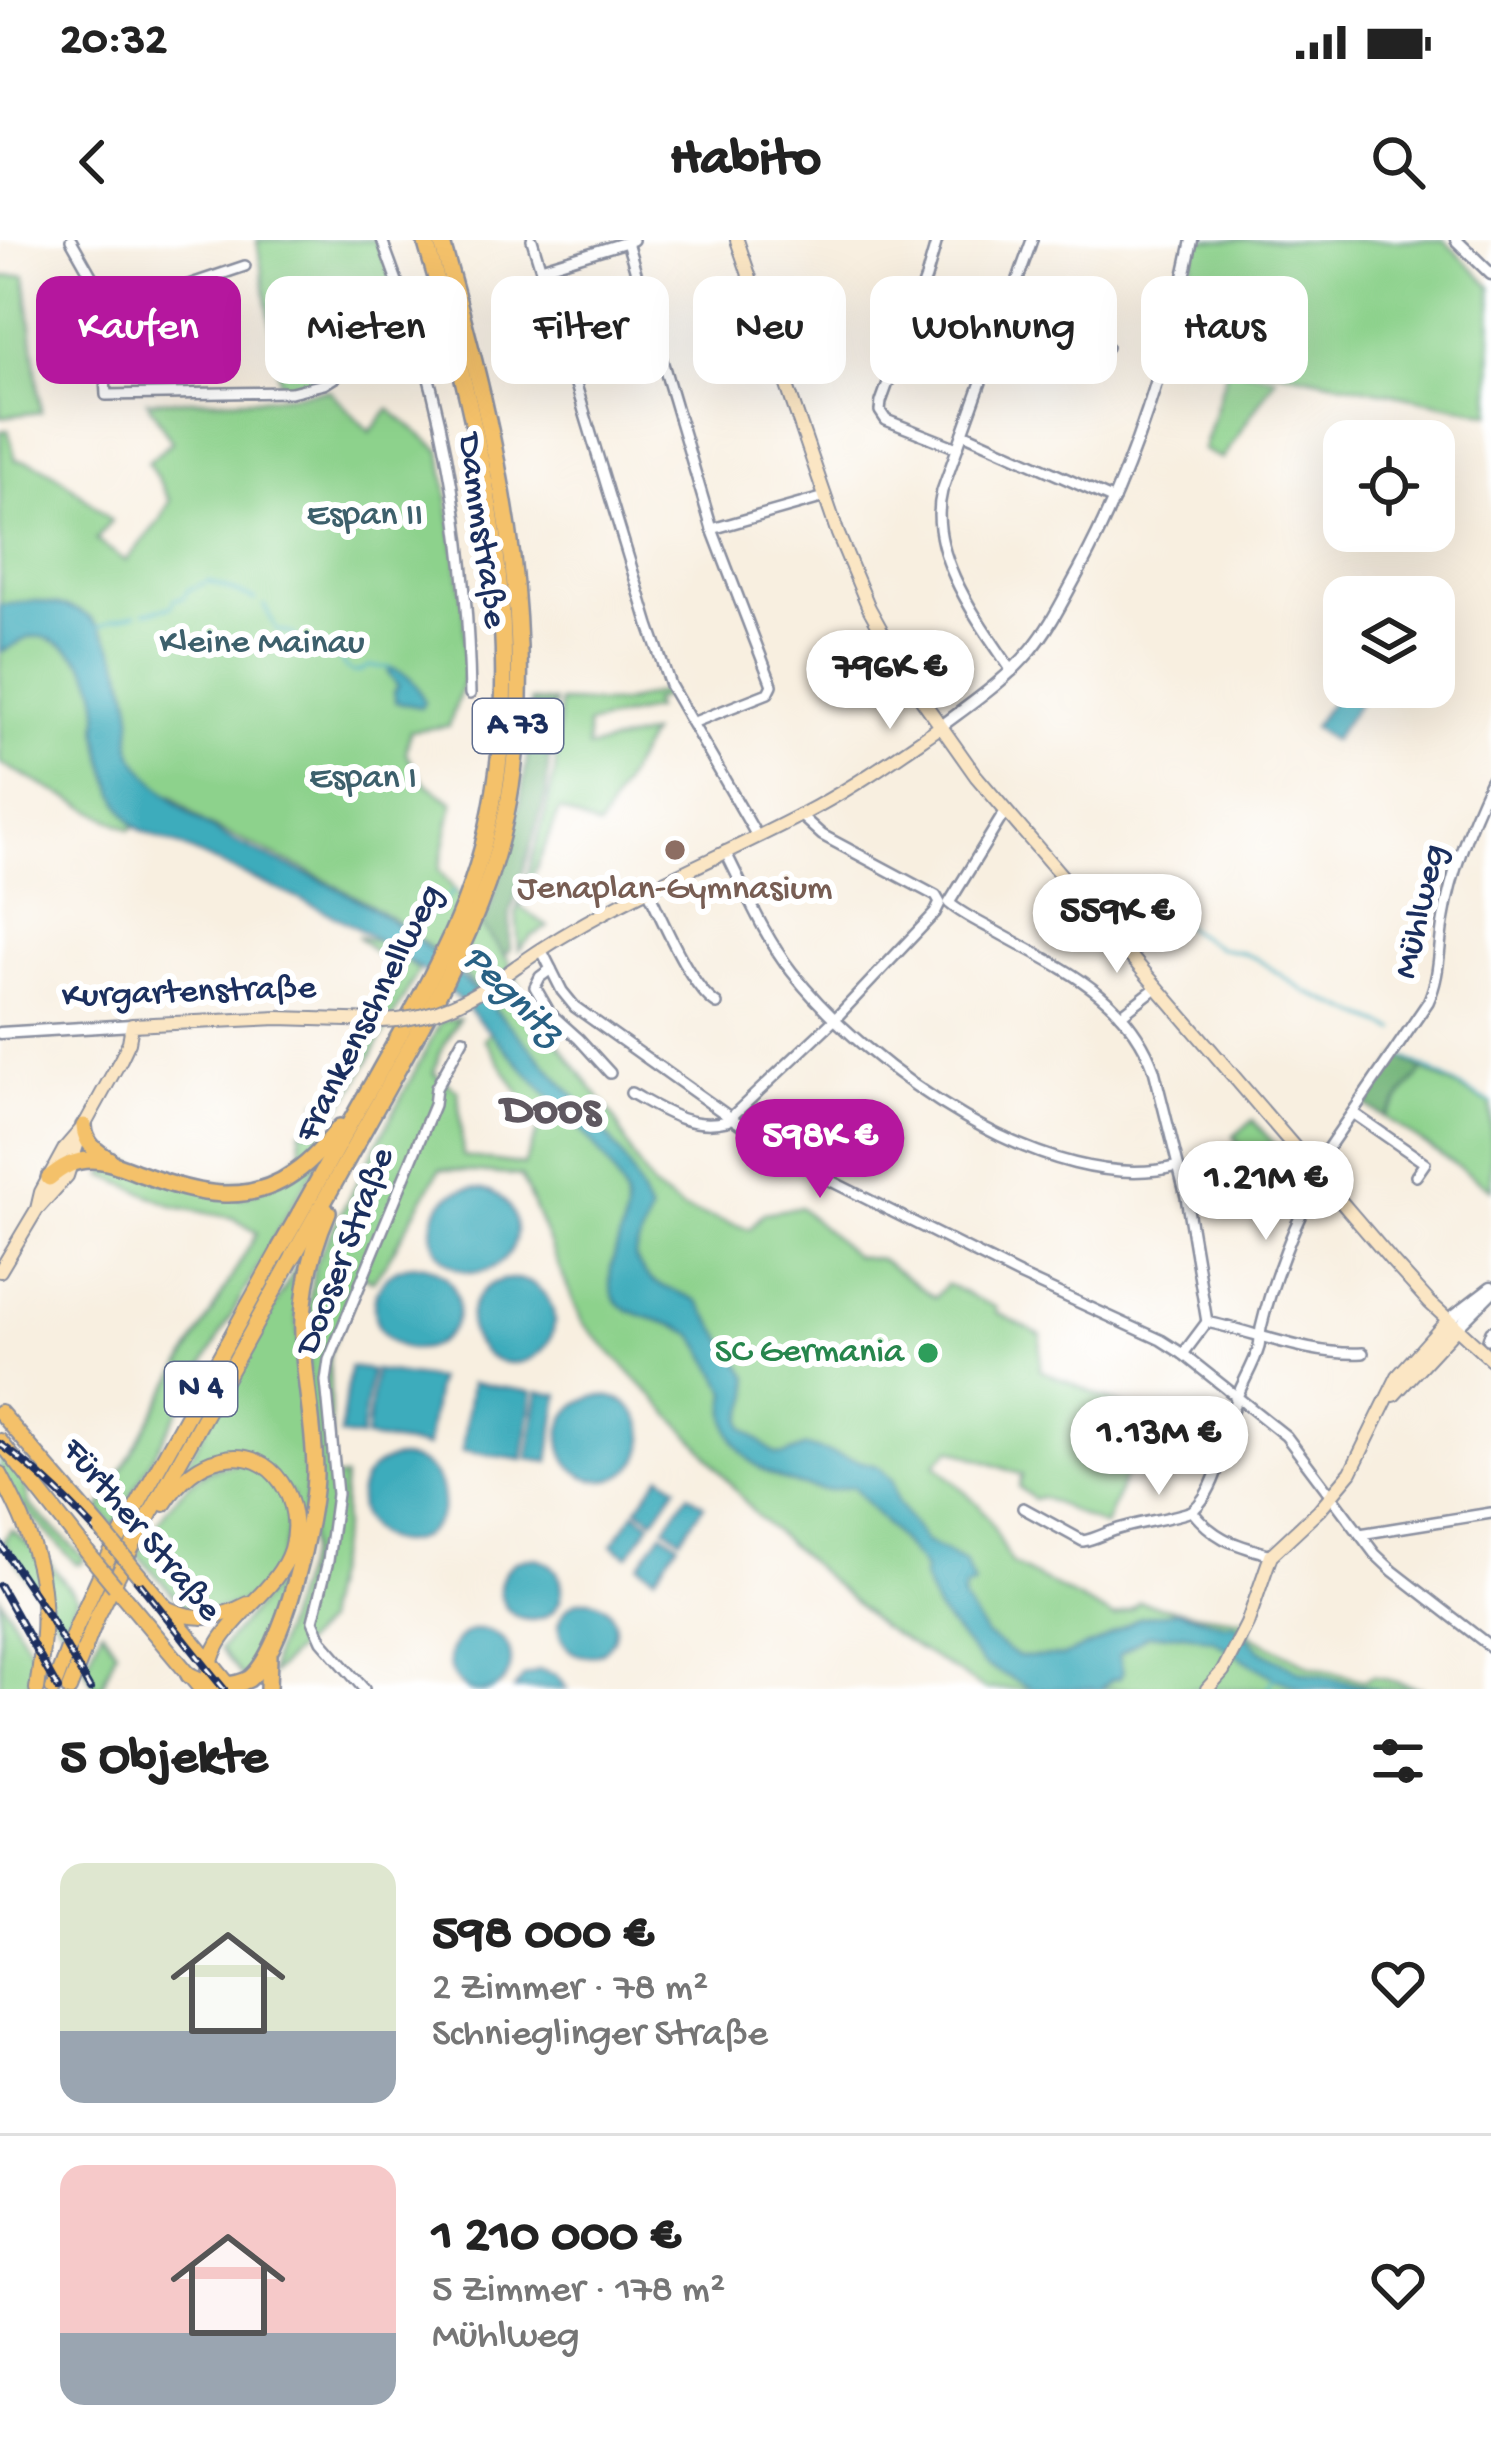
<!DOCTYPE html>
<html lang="de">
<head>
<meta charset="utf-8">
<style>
  body { margin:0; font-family:"Gochi Hand",sans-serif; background:#f2f2f2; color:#222; height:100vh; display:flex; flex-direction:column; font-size:45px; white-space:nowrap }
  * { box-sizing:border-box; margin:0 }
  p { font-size:39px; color:#767676 }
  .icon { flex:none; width:66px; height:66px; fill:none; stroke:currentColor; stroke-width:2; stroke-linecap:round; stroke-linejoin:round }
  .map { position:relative; height:1449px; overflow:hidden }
  .details { display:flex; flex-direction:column; background:#fff; flex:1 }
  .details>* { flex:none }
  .guide { position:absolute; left:36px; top:36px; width:1419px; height:108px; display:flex; gap:24px }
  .buttons { position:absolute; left:1323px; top:180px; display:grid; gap:24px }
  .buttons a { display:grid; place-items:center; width:132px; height:132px; border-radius:24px; background:#fff; box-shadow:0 12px 48px #0002; font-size:60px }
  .price { position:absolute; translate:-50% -102px; padding:0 27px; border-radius:42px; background:#fff; color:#222; font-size:39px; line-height:78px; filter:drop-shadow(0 3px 6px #0008) }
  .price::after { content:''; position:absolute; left:50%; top:72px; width:36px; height:27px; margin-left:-18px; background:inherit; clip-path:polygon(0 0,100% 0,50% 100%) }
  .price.current { background:#b5179e; color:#fff }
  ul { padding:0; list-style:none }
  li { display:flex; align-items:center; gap:36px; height:300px; padding:0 60px }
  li+li { border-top:3px solid #e0e0e0 }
  li span { display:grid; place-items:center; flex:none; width:336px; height:240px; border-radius:24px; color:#555 }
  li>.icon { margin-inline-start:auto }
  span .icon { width:144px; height:144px; fill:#fffc; stroke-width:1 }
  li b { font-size:51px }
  h2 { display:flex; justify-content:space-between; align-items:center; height:144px; padding:0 60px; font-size:51px }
  .pill { padding:0 42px; border-radius:24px; background:#fff; box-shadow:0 12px 48px #0002; font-size:42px; line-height:108px }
  .pill.current { background:#b5179e; color:#fff }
  .status { display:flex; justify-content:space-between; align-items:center; height:84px; padding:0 60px; background:#fff; direction:ltr }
  .status svg { height:33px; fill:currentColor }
  header { display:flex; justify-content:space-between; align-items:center; height:156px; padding:0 60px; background:#fff; font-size:54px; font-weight:700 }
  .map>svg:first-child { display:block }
  .green { fill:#8dd28c; stroke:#548075; stroke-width:3 }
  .forest { fill:#72b478; stroke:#46726b; stroke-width:3 }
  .water { fill:#3eacbc; stroke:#2c6e8d; stroke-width:3 }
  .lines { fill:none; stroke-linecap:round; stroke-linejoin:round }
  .stream { stroke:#3eacbc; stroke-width:3 }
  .minor-casing { stroke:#8a8f9f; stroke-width:14 }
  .tertiary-casing { stroke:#8a8f9f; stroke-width:15 }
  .secondary-casing { stroke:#8a8f9f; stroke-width:16 }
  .primary-casing { stroke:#8a8f9f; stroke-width:18 }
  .trunk-casing { stroke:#8a8f9f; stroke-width:18 }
  .motorway-casing { stroke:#8a8f9f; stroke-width:20 }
  .minor { stroke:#fff; stroke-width:9 }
  .tertiary { stroke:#fff; stroke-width:10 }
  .secondary { stroke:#fbe6c4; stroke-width:12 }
  .primary { stroke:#f4c16b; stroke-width:14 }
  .trunk { stroke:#f4c16b; stroke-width:14 }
  .motorway { stroke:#f4c16b; stroke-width:15 }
  .rail-casing { stroke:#1b2f5e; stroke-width:8 }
  .rail { stroke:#fff; stroke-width:3; stroke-dasharray:9; stroke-linecap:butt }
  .secondary-bridge-casing { stroke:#8a8f9f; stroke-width:16; stroke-linecap:butt }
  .primary-bridge-casing { stroke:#8a8f9f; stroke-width:18; stroke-linecap:butt }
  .secondary-bridge { stroke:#fbe6c4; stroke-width:12 }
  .primary-bridge { stroke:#f4c16b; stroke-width:14 }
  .education-dot { fill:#8d6e63; stroke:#fff; stroke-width:4.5 }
  .leisure-dot { fill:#2e9e5b; stroke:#fff; stroke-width:4.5 }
  .labels { text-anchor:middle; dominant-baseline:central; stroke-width:12; stroke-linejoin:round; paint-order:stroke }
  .shield { fill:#fff; stroke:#5f6d8e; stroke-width:3 }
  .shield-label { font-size:33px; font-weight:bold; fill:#1b2f5e }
  .park-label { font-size:36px; fill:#3d606c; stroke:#fff }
  .street-label { font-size:36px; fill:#1b2f5e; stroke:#fff }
  .education-label { font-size:36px; fill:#785e54; stroke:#fff }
  .leisure-label { font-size:36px; fill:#27864d; stroke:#fff; text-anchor:end }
  .water-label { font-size:39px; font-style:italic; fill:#296184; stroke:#fff }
  .district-label { font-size:48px; font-weight:bold; fill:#5f5860; stroke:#fff }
</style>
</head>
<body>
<div class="status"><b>20:32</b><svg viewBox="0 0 49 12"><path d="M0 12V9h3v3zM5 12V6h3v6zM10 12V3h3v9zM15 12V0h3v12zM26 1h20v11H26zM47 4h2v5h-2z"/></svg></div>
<header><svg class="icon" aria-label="back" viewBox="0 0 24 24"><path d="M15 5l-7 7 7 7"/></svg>Habito<svg class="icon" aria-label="search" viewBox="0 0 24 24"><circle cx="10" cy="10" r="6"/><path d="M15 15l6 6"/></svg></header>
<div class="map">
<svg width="1491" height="1449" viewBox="0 0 1491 1449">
  <rect width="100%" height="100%" fill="#fff"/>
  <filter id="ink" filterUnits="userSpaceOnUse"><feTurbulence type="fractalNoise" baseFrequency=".00833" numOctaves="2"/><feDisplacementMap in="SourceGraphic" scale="24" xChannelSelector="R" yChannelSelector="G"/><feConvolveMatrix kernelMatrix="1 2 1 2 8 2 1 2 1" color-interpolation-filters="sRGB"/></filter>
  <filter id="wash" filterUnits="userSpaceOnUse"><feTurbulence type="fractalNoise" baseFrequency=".004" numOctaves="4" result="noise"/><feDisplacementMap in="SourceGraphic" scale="48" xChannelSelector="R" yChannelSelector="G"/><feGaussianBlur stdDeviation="2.7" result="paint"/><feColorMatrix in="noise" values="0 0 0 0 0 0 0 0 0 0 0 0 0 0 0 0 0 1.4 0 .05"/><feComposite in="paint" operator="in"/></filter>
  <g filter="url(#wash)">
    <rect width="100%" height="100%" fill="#f8efe0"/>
    <g class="green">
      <polygon points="257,0 377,0 406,79 404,92 323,141 281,149"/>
      <polygon points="1196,0 1444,0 1491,47 1491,174 1175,109"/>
      <polygon points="25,35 41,172 0,177 0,37"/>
      <polygon points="1228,126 1276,137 1222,219 1203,210"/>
      <path d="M 329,150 L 370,192 L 389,169 L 441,211 L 464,367 L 466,435 L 449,486 L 410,491 L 406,514 L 423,541 L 453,563 L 439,630 L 508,720 L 524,758 L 615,879 L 633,917 L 653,948 L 684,970 L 750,989 L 764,973 L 800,967 L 855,1016 L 880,1019 L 935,1058 L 946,1044 L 997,1068 L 996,1072 L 1041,1095 L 1040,1130 L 1149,1177 L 1105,1286 L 1041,1257 L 1033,1259 L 1019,1247 L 1022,1235 L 951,1209 L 935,1224 L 978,1264 L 989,1279 L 1012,1324 L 1114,1377 L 1132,1369 L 1139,1362 L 1199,1374 L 1245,1380 L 1251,1396 L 1310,1426 L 1364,1441 L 1373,1436 L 1424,1449 L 985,1449 L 881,1386 L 754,1273 L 699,1205 L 582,1082 L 521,936 L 440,929 L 386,1023 L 373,1041 L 361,1034 L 329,1114 L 332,1238 L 344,1238 L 343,1287 L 324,1370 L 324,1383 L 271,1435 L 273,1417 L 309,1311 L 308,1070 L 315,1023 L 441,781 L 459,779 L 439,814 L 434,833 L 458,851 L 463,916 L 524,925 L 540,885 L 484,799 L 503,778 L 463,733 L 397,682 L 355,656 L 306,630 L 204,583 L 172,555 L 130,590 L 0,523 L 0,191 L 8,190 L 16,220 C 47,218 88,261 111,281 L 96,300 L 126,321 L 161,279 L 170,261 L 148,222 L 172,202 L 147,161 L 257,159 Z"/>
      <polygon points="666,450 668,455 652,461 655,469 587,485 588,508 650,494 599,588 560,570 520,667 548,687 532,696 519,710 516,673 545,575 555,532 560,462 622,463"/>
      <path d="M 357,696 L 383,703 L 419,730 L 352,851 L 309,911 L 294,924 L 259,940 L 236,945 L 241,958 L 321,919 L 288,973 L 114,1287 L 99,1270 L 257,993 L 233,978 L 176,967 L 103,935 L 120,916 C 134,923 149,932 164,937 C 205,950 272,945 301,911 L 300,890 L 314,889 L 320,881 L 318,861 L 334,860 L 339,851 L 337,833 L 351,831 L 401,736 Z"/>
      <polygon points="1423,830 1491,864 1491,949 1385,877"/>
      <polygon points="1253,880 1274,904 1257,923 1250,917 1231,910 1239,903 1233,897"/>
      <polygon points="303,1015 297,1072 310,1215 303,1300 267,1404 257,1424 243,1438 220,1409 285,1333 293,1255 238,1214 175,1243"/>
      <polygon points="0,1215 12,1223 25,1242 29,1264 84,1318 82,1323 76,1324 23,1267 0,1250"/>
      <path d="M 240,1223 C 308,1236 296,1321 253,1355 C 235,1369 212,1370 190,1373 L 137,1314 C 164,1274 186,1227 240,1223 Z"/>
      <polygon points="11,1290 45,1317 77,1358 63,1391 3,1301"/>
      <polygon points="0,1357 33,1414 29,1449 0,1449"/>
      <polygon points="102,1389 116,1410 101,1449 96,1449 85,1428"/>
    </g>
    <g class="forest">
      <path d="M 531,461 L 554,462 L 546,555 L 510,674 L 510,710 L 505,716 L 482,686 C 512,613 529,540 531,461 Z"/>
      <polygon points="1399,815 1423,830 1385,877 1366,866"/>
    </g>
    <g class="water">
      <path d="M 37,361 C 51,364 67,365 81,372 C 114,391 128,440 132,475 C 133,487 128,499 132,511 C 136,527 166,553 179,565 C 226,608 299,625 355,658 C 433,703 486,759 546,825 C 574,856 604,887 626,923 C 636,939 642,956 650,973 C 647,985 640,997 636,1010 C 634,1019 636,1020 641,1028 C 655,1051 678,1048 699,1062 L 749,1137 L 750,1155 L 742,1180 L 744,1188 L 775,1214 L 784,1215 L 806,1206 L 877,1226 L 892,1240 L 897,1261 L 925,1301 L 965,1322 L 974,1345 L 965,1348 L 963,1359 L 986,1395 L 1018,1417 L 1062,1416 L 1096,1403 L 1139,1378 L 1178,1371 L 1226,1385 L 1233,1383 L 1261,1411 L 1300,1432 L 1377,1449 L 1303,1449 L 1274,1438 L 1213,1400 L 1186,1394 L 1147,1395 L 1119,1415 L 1123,1432 L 1119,1439 L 1113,1439 L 1100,1449 L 1033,1449 L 983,1424 L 936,1369 L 923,1337 L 924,1330 L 918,1320 L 853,1247 C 843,1247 834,1251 824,1250 C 769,1242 717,1214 727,1152 C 717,1135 707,1112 694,1097 C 676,1078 626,1080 614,1057 C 598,1024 637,984 623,951 C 606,913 572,881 544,851 C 515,820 487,788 457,758 C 436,738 408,720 383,704 C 322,664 253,641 187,609 C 171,601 151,598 137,587 C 117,572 103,521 99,496 C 97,487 100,478 99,469 C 97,443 88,423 66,408 C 55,401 45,395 32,397 C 21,399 12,408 0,412 L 0,365 Z"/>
      <path d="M 390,428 C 409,434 418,444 424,462 L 421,467 L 396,462 L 394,452 L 398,446 L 388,433 Z"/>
      <polygon points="1344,444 1344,447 1370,447 1332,501 1313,487"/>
      <circle cx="474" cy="990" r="42"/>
      <circle cx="416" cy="1067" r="42"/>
      <circle cx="512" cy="1081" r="42"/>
      <polygon points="350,1127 371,1130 361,1198 340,1195"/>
      <polygon points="375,1130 437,1139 427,1207 366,1198"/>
      <polygon points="471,1143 533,1152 523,1220 462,1211"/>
      <polygon points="538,1152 559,1155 549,1222 528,1219"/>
      <circle cx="602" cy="1198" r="42"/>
      <circle cx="401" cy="1260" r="42"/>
      <polygon points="661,1235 677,1246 654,1279 637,1268"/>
      <polygon points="688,1254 704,1265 681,1298 665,1287"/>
      <polygon points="635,1272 651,1283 628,1316 612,1305"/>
      <polygon points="662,1292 678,1303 655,1336 639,1325"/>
      <circle cx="531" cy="1349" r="31"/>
      <circle cx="587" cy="1388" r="28"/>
      <circle cx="480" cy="1421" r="31"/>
      <polygon points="540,1430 556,1435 567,1449 514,1449 524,1436"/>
    </g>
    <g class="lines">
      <g class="stream">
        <path d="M 264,365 L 277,390 L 293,394 L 310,414 L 324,413 L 340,419 C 347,435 357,435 369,426 L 390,428"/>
        <polyline points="145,372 171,367 174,359 183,358 188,350 209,341 256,360"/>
        <polyline points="98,387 113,380 136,374"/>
        <polyline points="1150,653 1188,689 1219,708 1239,712 1257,719 1306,752 1396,790"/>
        <polyline points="430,674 454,651"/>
        <polyline points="410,698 420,685"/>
        <polyline points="1402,815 1491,863"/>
        <polyline points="1268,1449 1274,1437"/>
      </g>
    </g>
  </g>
  <g filter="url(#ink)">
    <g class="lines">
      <g class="minor-casing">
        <g id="minor">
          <polyline points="71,0 92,37 101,63 106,155 291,152 324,144 413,89"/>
          <path d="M 382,0 C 400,50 419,99 432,150 C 457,249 468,353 470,454"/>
          <polyline points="532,0 649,385 670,445 757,596"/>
          <polyline points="937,0 926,38 881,162 880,171 886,180 957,208"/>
          <polyline points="627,2 712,289 772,445 768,453 692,483"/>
          <polyline points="541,28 633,0"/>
          <polyline points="101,63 153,57 245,26"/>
          <polyline points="1010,67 1089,105 1107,107"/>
          <polyline points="963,193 1114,260"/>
          <polyline points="712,289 825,257"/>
          <path d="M 1012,431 C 979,382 926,313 942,251 L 1032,0"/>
          <path d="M 1006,570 L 949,663 C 963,675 981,683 997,692 C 1061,728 1127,755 1154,830 L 1186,957 L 1207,1082"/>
          <path d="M 725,611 C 746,652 763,695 792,732 C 866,827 1051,960 1178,926"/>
          <path d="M 647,648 C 662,679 690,747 717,764"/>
          <polyline points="541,709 562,751 575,767 731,878 819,935 1019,1035 1161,1100 1183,1114 1286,1196 1375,1314 1393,1331 1491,1407"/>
          <polyline points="551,729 540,737 535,747 550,773 579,799 610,833"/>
          <polyline points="1121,775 1157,747"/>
          <path d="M 631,853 C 662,870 690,890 727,881 L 834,780 L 935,673 L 940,663 L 936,656 L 822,595 L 800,575"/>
          <polyline points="1353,873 1425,923 1416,936"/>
          <path d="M 1310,928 L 1326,911 L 1428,762 C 1441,734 1438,707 1444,677 C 1452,629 1470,584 1491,540"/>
          <polyline points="1488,1099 1491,1091"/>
          <path d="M 1183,1114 L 1207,1082 C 1258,1093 1311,1116 1363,1113"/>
          <path d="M 1023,1268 L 1083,1301 C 1094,1299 1101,1295 1112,1291 C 1137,1282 1166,1280 1192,1271 C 1216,1301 1235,1304 1271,1315"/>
          <path d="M 1192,1271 C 1219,1249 1224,1200 1233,1168 C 1239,1147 1253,1128 1259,1107 C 1260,1101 1260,1094 1261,1088 C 1269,1054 1298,966 1322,941"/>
          <polyline points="1360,1294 1491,1273"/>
          <polyline points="364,1449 322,1401 313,1381 328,1321 337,1254 326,1141 329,1120 434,865 436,848 463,799"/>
        </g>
      </g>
      <g class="tertiary-casing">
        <g id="tertiary">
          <polyline points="1456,0 1491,34"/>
          <path d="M 940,487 C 972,463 1005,441 1031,410 C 1051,386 1064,358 1079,331 C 1135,227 1168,116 1192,0"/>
          <polyline points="0,793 132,785"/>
          <polyline points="1448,1080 1491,1047"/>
          <polyline points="1456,1088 1491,1053"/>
        </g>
      </g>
      <g class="secondary-casing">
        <g id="secondary">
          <polyline points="737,0 838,294 869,368 909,441 976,536 1392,1021 1429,1062 1491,1119"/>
          <path d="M 517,726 C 611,659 716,621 816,567 C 860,543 899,515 940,487"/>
          <polyline points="39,967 67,936 81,893"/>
          <polyline points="0,1031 37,969 41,952 65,908 84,886 121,819 129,802 132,785 278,778 381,781"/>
          <polyline points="1394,1155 1456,1088"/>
          <polyline points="1207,1449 1223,1431 1247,1384 1271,1315 1319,1270 1351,1232 1398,1136 1448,1080"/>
        </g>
      </g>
      <g class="primary-casing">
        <g id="primary">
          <polyline points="0,1172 101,1289"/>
          <polyline points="0,1201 91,1317"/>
          <polyline points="139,1335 232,1449"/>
          <polyline points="115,1346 201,1449"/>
        </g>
      </g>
      <g class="trunk-casing">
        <g id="trunk">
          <path d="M 0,1234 C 44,1317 51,1355 37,1449"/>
          <path d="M 164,1264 C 177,1244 196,1224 221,1219 C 274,1206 305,1264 291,1309 C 275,1361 200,1388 209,1449"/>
          <path d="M 166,1368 C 195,1382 220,1379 248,1364"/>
          <polyline points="53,1449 76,1388 106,1322 280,1008"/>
          <polyline points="69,1449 97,1377 134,1303 294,1015"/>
        </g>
      </g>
      <g class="motorway-casing">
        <g id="motorway">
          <path d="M 84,886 C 85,904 96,911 110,920"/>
          <path d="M 49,938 C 62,927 74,920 91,920 C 109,920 127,929 144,935 C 195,954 246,967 294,933 C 312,921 326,904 340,887"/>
          <path d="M 280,1008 C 312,953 342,896 374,841 C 406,783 441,724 465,662 C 545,454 486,206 425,0"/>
          <path d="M 294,1015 C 328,954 362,893 396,832 C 430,771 464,710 487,644 C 558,438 499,202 441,0"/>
          <path d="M 189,1435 C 208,1445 230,1449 249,1439 C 284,1413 315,1277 315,1233 C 315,1182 301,1130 303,1078 C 305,1041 313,1006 328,972"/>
          <polyline points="268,1449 269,1416"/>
        </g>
      </g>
      <use href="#minor" class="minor"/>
      <use href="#tertiary" class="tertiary"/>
      <use href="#secondary" class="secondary"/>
      <use href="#primary" class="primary"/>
      <use href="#trunk" class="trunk"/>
      <use href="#motorway" class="motorway"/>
      <g class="rail-casing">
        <g id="rail">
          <path d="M 0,1204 C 91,1268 154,1365 224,1449"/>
          <polyline points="0,1304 48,1375 90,1449"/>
          <polyline points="0,1346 58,1449"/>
        </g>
      </g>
      <use href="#rail" class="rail"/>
      <g class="secondary-bridge-casing">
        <path id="secondary-bridge" d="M 381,781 C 435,780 475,757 517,726"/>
      </g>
      <g class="primary-bridge-casing">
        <g id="primary-bridge">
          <polyline points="101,1289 139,1335"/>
          <polyline points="91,1317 115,1346"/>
        </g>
      </g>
      <use href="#secondary-bridge" class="secondary-bridge"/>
      <use href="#primary-bridge" class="primary-bridge"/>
    </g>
  </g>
  <circle class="education-dot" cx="675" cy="610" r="12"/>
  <circle class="leisure-dot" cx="928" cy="1113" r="12"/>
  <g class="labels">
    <g class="shield">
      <rect x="473" y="459" width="90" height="54" rx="9"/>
      <rect x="165" y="1122" width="72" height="54" rx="9"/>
    </g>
    <g class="shield-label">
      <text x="518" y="486">A 73</text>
      <text x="201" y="1149">N 4</text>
    </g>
    <g class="park-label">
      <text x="365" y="276">Espan II</text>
      <text x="262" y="404">Kleine Mainau</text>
      <text x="363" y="539">Espan I</text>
    </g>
    <g class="street-label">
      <text transform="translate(480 291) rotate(82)">Dammstraße</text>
      <text transform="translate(1422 672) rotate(-77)">Mühlweg</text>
      <text transform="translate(189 754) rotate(-2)">Kurgartenstraße</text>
      <text transform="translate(371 774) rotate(-63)">Frankenschnellweg</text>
      <text transform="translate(347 1012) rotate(-69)">Dooser Straße</text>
      <text transform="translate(140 1291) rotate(50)">Fürther Straße</text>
    </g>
    <g class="education-label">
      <text x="675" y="650">Jenaplan-Gymnasium</text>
    </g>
    <g class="leisure-label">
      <text x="904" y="1113">SC Germania</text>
    </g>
    <g class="water-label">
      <text transform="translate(511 757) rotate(45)">Pegnitz</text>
    </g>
    <g class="district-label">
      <text x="551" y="872">Doos</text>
    </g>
  </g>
</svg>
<div class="buttons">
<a><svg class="icon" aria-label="locate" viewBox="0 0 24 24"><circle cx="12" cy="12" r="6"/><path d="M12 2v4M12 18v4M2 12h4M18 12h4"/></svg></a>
<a><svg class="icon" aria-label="layers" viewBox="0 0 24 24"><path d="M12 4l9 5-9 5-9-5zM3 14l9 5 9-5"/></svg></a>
</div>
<b class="price" style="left:890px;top:492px">796K €</b>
<b class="price" style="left:1117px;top:736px">559K €</b>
<b class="price current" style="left:820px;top:961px">598K €</b>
<b class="price" style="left:1266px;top:1003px">1.21M €</b>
<b class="price" style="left:1159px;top:1258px">1.13M €</b>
<div class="guide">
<a class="pill current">Kaufen</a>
<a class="pill">Mieten</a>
<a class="pill">Filter</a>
<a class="pill">Neu</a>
<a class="pill">Wohnung</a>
<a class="pill">Haus</a>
</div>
</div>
<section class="details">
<h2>5 Objekte<svg class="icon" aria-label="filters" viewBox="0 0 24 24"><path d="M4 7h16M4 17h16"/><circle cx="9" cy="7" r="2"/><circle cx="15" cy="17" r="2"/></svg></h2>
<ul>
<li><span style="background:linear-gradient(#dfe7d0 70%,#9aa5b1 0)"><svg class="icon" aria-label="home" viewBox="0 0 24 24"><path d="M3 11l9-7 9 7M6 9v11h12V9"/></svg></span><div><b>598 000 €</b><p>2 Zimmer · 78 m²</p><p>Schnieglinger Straße</p></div><svg class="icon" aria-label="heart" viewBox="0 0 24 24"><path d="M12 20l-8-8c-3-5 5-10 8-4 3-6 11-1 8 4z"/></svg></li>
<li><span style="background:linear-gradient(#f6c9c9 70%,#9aa5b1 0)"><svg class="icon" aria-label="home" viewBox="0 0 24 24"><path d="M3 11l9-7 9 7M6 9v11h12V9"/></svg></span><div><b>1 210 000 €</b><p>5 Zimmer · 178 m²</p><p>Mühlweg</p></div><svg class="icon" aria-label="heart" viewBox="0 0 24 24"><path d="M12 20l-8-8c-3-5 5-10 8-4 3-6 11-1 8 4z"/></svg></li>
</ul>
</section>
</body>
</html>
